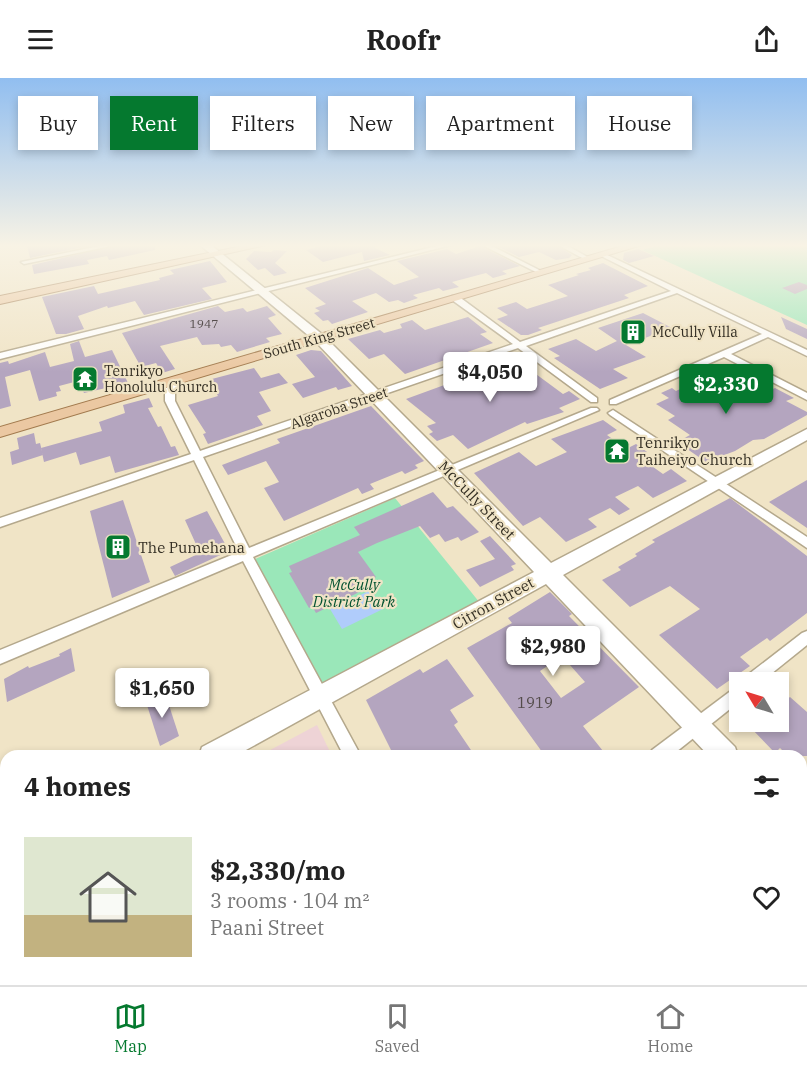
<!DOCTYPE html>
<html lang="en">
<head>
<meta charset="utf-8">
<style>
  body { margin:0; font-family:"IBM Plex Serif",serif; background:#f6f6f6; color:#222; height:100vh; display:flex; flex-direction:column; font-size:22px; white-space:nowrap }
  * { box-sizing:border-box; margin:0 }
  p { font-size:20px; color:#767676 }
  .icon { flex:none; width:33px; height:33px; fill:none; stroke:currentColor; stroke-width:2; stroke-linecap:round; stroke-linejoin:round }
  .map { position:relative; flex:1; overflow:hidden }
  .panel { position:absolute; left:0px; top:672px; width:807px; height:236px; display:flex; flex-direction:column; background:#fff; border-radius:18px 18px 0 0; box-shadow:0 3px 9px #0003 }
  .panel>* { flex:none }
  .hud { position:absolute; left:18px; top:18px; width:771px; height:54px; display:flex; gap:12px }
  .needle { width:39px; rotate:308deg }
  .tools { position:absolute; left:729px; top:594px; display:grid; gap:12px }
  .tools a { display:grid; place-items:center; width:60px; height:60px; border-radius:0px; background:#fff; box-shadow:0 3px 9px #0003; font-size:30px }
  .price { position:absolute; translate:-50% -51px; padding:0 14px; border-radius:6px; background:#fff; color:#222; font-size:20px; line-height:39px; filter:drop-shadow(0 2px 3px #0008) }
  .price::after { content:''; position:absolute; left:50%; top:36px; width:18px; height:14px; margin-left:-9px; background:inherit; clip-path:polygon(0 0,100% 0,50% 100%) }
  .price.current { background:#05792f; color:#fff }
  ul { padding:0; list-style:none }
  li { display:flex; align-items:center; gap:18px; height:150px; padding:0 24px }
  li span { display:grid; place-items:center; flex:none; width:168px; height:120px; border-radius:0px; color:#555 }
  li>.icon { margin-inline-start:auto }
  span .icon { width:72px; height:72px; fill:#fffc; stroke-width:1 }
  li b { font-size:26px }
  h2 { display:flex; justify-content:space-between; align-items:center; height:72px; padding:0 24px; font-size:26px }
  .chip { padding:0 21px; border-radius:0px; background:#fff; box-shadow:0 3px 9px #0003; font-size:21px; line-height:54px }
  .chip.current { background:#05792f; color:#fff }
  header { display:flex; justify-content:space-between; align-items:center; height:78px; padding:0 24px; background:#fff; font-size:27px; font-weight:800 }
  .tabs { display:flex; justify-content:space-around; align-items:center; height:84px; border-top:2px solid #e0e0e0; background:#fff; font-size:16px; color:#767676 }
  .tabs a { display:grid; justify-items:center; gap:3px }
  .tabs .current { color:#05792f }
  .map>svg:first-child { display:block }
  .education { fill:#eed3d6 }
  .green { fill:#9ae7b9 }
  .water { fill:#b0ccfb }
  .building { fill:#b4a5bf; fill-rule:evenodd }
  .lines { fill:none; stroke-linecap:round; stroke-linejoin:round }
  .street-casing { stroke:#b4a88c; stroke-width:3 }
  .secondary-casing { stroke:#b4a88c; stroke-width:3 }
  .primary-casing { stroke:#a27a4e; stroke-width:2 }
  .street { fill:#fff; fill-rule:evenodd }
  .secondary { fill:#fff; fill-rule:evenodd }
  .primary { fill:#ebc8a2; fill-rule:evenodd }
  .labels { text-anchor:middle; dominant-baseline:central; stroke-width:4.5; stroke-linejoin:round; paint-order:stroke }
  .number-label { font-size:12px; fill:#544c4b }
  .far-poi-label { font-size:14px; fill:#342f24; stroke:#f0e4c6; text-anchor:start }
  .far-street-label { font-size:14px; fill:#342f24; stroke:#f0e4c6 }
  .poi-label { font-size:15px; fill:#342f24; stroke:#f0e4c6; text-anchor:start }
  .street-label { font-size:15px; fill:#342f24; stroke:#f0e4c6 }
  .park-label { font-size:15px; font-style:italic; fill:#035230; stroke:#f0e4c6 }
  .near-number-label { font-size:15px; fill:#544c4b }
</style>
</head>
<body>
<header><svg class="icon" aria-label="menu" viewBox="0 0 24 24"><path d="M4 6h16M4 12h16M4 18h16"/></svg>Roofr<svg class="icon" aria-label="share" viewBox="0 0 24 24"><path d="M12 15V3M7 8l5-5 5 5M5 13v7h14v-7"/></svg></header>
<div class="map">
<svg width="807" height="907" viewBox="0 0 807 907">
  <rect width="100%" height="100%" fill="#f0e4c6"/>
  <g class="education">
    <polygon points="317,647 332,678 259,678"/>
    <polygon points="32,902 441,902 444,907 32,907"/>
  </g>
  <g class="green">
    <polygon points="660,167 801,167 807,169 807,247 642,172"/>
    <polygon points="395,420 480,525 324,614 253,482"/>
  </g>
  <polygon class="water" points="371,512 383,531 342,551 330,531"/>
  <g class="building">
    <polygon points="27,167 93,167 30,180"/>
    <polygon points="118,167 155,167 155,172 109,182 107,178 87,182 89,186 34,196 32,187"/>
    <polygon points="326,167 376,167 375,170 390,177 364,183 362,174 323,184 306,172"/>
    <polygon points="495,167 556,167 572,177 569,180 556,182 539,174 519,179"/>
    <polygon points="480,168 520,188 502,193 507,196 493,200 486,195 452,204 459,209 443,213 439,210 413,217 418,220 404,225 398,222 389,224 376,215 352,223 368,234 332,246 328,242 323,243 314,235 320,233 315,230 326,226 305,210 368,190 394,207 419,199 397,183 447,171 456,176"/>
    <polygon points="638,171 654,178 629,185 623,182 624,175"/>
    <polygon points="274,172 287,173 275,185 287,195 274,198 265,190 258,192 246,181 254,173 271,174"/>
    <polygon points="210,183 227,204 202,210 212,221 144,237 135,223 108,230 107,228 78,238 84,251 66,256 56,256 42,219 94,208 98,216 160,202 159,200 174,196 170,192"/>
    <polygon points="603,185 648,208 624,217 629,220 538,250 542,252 528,257 521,257 497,241 508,237 497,230 516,224 527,231 568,218 548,207 579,197 576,196 591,192 588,190"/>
    <polygon points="799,204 807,207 807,211 795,216 782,210"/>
    <polygon points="218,228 225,234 243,230 247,234 267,228 276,237 268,240 282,256 266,260 270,264 237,274 231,267 221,269 219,266 202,267 197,259 160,268 175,291 162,295 156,285 141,289 122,255"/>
    <polygon points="643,235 672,250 626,267 646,279 613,291 628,300 600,311 554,280 560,278 548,271 576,261 596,273 617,263 598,250"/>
    <polygon points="468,239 487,254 480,256 493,265 405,296 384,276 369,281 348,261 380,252 384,255 402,250 400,246 412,242 425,252"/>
    <polygon points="781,239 807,251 807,261 786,251"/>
    <polygon points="79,263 85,279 112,272 128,305 84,315 78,303 59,308 61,313 56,314 57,318 39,323 30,292 5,299 11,328 0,331 0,285 8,283 9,286 45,274 50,289 74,283 70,266"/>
    <polygon points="311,272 321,273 352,308 338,312 336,309 303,320 292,306 315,299 296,277"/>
    <polygon points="521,279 530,286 525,288 563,316 569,313 580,321 559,330 564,334 527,346 525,344 468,371 453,357 437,363 429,356 433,354 427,348 436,345 406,321"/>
    <polygon points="731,287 747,297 718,308 745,324 775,310 794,320 786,323 807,334 807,337 764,361 753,362 735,373 706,384 677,364 690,357 668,342 675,338 656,326 669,320 661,315 672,310 676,313"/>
    <polygon points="254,290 261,300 279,295 288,305 259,314 271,333 257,338 263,347 208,366 203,356 206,355 188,327 218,318 208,302"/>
    <polygon points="149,320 153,329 148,330 158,349 161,348 171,369 175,368 179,377 115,395 110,378 80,387 76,374 44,384 41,370 102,353 99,344 125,335 123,327"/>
    <polygon points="371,328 424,383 415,387 418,390 405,396 402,393 370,406 374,411 362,416 358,410 284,443 264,410 279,404 266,383 228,397 222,387 280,365 277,361"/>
    <polygon points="603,342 617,352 607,357 626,371 636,366 647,374 639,379 663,396 671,391 687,403 653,420 638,408 615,419 630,431 619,437 610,430 588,441 597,449 566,464 540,439 523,448 474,395 519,374 536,388 567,374 551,361"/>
    <polygon points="34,355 36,366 40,365 43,377 12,387 10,374 19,371 17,360"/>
    <polygon points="807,402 807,450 769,424"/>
    <polygon points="433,414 447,430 453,428 479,454 461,463 458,459 445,464 439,456 430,460 420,448 377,465 358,474 376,499 373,501 376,506 316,535 312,528 309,530 289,495 292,494 289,488 360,457 354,449"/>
    <polygon points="730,420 807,478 807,535 770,563 767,560 740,579 750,588 717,611 659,557 700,531 670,508 630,529 602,502 621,492 618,489 637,478 635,476 655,464 652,462"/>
    <polygon points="123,422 150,504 112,520 90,433"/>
    <polygon points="207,433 229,473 175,498 170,489 200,475 185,442"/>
    <polygon points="490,458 516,486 511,488 514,492 480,509 466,492 495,481 480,463"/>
    <path d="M 550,514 L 572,536 L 569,538 L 639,609 L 583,648 L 607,678 L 545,678 L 467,570 L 512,545 L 508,540 ZM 562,578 L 585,604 L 561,620 L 540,593 Z"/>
    <polygon points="71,570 75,593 7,624 4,601 28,588 29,590 60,578 59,576"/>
    <polygon points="447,581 474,618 450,632 458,644 454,647 475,678 394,678 366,622 420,591 423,595"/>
    <polygon points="165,615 179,658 160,668 146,624"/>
    <polygon points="790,619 807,634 807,678 788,678 780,670 775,675 749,648 755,644 778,644 778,628"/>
  </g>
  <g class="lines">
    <g class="street-casing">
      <g id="street">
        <polygon points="104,167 116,167 24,186 21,184"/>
        <polygon points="441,167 451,167 0,281 0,275"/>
        <polygon points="482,167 490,167 545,195 540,196"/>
        <polygon points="558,167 566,167 591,181 586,182"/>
        <polygon points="603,175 807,272 807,278 768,259 731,276 807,315 807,322 724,279 616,326 610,326 610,322 762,256 677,215 526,268 597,320 597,324 591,324 518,270 203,379 249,470 591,330 597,330 599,332 253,479 361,678 344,678 243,483 0,586 0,572 239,474 194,382 0,449 0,440 191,376 165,323 165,311 181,298 184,297 188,300 175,312 175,323 200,373 513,266 452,222 452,218 458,218 520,264 671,213 601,178 600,177"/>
        <polygon points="613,332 807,459 807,470 610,337 608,335"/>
        <polygon points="807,553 807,567 761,604 743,604 745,599 802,555"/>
        <polygon points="740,606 740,623 671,678 650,678 652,672"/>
        <polygon points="461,902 481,902 483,907 463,907"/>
      </g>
    </g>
    <g class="secondary-casing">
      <g id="secondary">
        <polygon points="200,167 211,167 323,257 551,485 807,351 807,362 563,497 735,669 738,678 709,678 546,506 235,678 199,678 202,669 534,494 315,263"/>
        <polygon points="801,741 807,743 807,775 801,772"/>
        <polygon points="6,777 6,806 0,808 0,779"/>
      </g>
    </g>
    <g class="primary-casing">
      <g id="primary">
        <polygon points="247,167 266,167 0,226 0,218"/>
        <polygon points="626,167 642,167 0,359 0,349"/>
      </g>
    </g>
    <use href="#street" class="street"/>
    <use href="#secondary" class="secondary"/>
    <use href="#primary" class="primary"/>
  </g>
  <linearGradient id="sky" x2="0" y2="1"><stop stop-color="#91bef0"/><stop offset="0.57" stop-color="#f8f3e5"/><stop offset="1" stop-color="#f8f3e5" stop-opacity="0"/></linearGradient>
  <rect width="807" height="294" fill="url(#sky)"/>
  <defs>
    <g id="building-square" transform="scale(1.35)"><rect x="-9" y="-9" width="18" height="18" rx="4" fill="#05792f" stroke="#f0e4c6"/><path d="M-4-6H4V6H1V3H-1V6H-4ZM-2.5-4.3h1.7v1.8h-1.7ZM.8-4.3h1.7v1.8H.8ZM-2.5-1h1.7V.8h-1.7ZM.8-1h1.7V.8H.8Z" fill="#fff"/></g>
    <g id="temple-square" transform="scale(1.35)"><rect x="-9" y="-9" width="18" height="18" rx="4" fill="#05792f" stroke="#f0e4c6"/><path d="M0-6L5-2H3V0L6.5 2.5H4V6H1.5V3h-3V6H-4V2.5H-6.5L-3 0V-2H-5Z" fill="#fff"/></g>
  </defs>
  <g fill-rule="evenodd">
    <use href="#building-square" x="633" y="254"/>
    <use href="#temple-square" x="85" y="301"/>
    <use href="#temple-square" x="617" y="373"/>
    <use href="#building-square" x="118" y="469"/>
  </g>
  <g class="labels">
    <g class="number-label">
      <text x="204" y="245">1947</text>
    </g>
    <g class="far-poi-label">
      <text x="652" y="254">McCully Villa</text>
      <text x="104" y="293">Tenrikyo<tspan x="104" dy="16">Honolulu Church</tspan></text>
    </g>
    <g class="far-street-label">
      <text transform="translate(319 260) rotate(-16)">South King Street</text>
      <text transform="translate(339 330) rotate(-19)">Algaroba Street</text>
    </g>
    <g class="poi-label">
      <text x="636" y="364">Tenrikyo<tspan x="636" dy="17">Taiheiyo Church</tspan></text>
      <text x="138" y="469">The Pumehana</text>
    </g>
    <g class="street-label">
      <text transform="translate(477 422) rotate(46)">McCully Street</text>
      <text transform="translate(493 525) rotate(-29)">Citron Street</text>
    </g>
    <g class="park-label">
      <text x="354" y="506">McCully<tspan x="354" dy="17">District Park</tspan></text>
    </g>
    <g class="near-number-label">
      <text x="535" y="624">1919</text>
    </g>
  </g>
</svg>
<div class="tools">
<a><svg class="needle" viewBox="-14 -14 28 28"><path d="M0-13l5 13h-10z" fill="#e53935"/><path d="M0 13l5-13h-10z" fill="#767676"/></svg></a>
</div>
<b class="price" style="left:490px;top:325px">$4,050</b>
<b class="price current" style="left:726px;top:337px">$2,330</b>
<b class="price" style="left:553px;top:599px">$2,980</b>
<b class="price" style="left:162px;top:641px">$1,650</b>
<div class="hud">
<a class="chip">Buy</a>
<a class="chip current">Rent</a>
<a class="chip">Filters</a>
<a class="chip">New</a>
<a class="chip">Apartment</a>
<a class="chip">House</a>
</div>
<section class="panel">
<h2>4 homes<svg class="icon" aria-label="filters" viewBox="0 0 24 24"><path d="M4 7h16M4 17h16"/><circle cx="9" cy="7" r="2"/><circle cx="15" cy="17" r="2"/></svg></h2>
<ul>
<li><span style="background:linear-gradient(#dfe7d0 65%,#c2b280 0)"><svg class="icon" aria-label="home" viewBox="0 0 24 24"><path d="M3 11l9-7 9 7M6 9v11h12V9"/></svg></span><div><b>$2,330/mo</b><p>3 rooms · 104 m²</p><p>Paani Street</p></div><svg class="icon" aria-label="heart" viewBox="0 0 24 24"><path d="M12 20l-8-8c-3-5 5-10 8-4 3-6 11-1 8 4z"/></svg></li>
</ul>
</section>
</div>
<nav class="tabs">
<a class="current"><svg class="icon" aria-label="map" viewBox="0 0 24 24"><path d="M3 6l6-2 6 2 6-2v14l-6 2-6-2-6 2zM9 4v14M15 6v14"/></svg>Map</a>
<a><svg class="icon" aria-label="saved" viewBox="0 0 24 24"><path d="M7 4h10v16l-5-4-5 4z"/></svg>Saved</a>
<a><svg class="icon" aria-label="home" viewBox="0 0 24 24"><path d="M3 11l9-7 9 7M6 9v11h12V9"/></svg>Home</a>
</nav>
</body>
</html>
